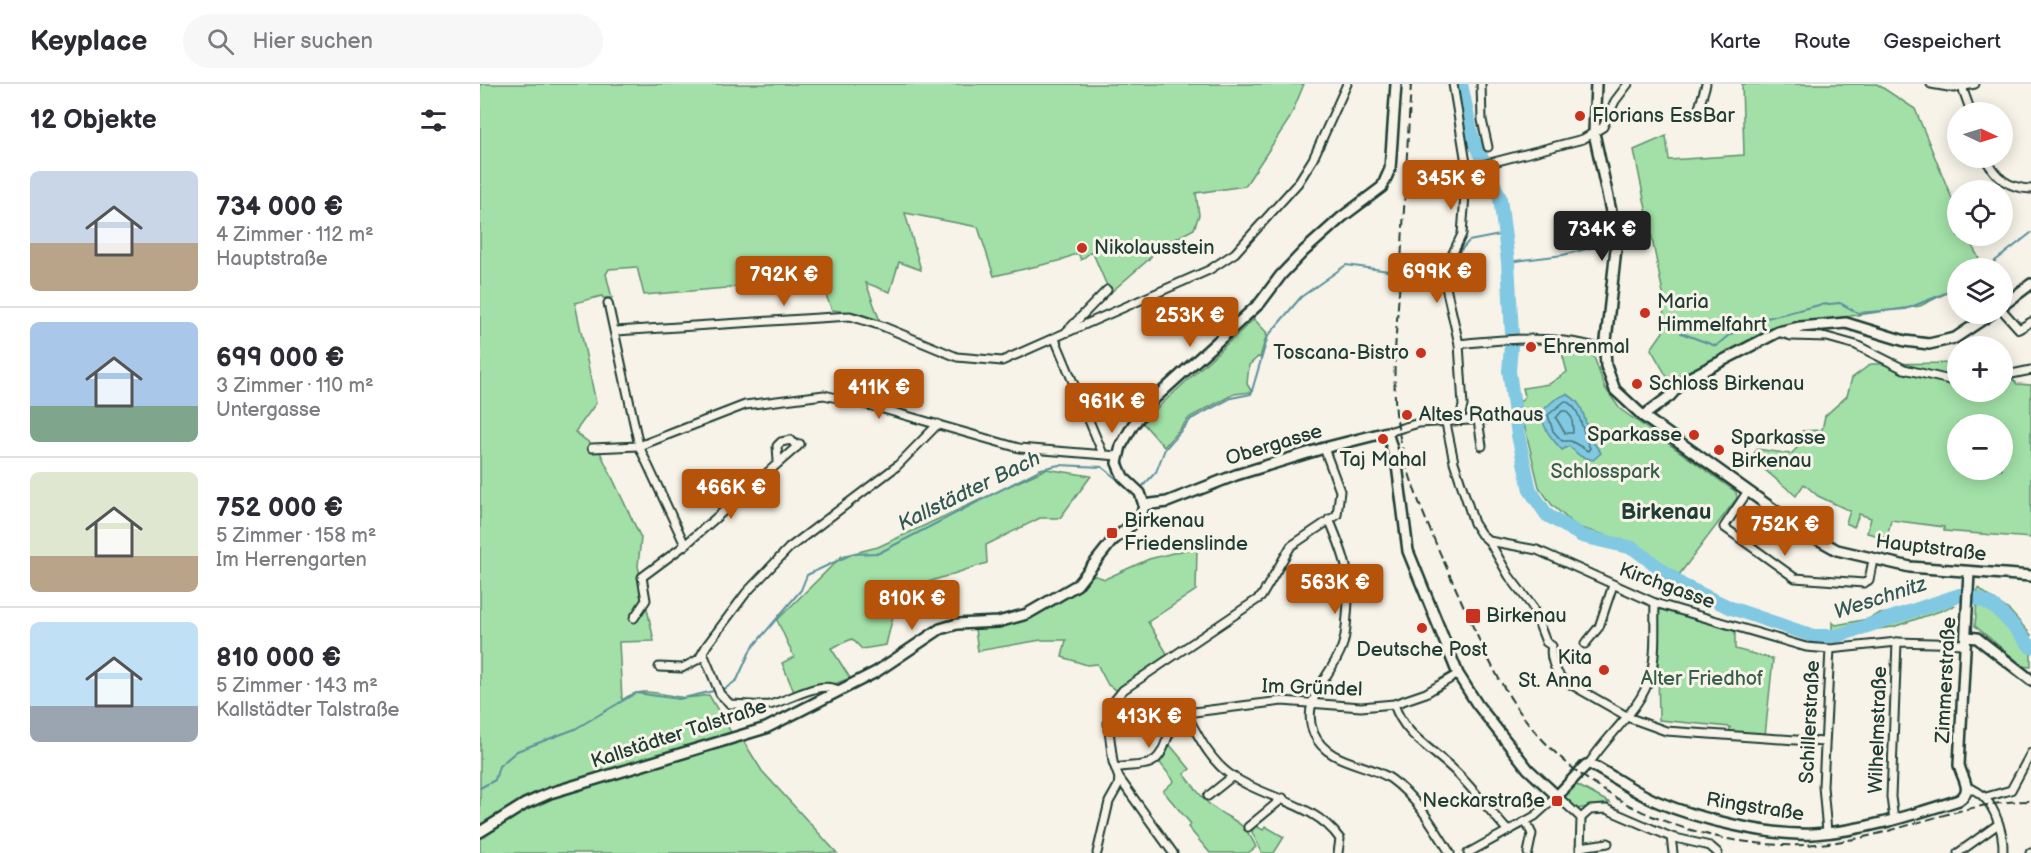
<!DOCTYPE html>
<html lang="de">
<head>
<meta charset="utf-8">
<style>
  body { margin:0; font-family:"Balsamiq Sans",sans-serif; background:#f7f7f7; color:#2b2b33; height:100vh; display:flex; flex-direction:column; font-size:22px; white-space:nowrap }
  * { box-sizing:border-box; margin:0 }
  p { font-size:20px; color:#7c7c81 }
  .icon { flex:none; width:33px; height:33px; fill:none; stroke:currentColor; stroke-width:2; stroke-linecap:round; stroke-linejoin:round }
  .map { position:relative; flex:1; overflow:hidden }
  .sheet { display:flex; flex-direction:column; background:#fff; width:480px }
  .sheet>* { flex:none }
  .needle { width:39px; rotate:94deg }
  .fabs { position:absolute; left:1467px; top:18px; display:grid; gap:12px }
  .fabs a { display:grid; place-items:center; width:66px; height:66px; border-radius:50%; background:#fff; box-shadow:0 3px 15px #0003; font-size:30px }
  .price { position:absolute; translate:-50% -51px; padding:0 14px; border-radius:6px; background:#b45309; color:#fff; font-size:20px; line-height:39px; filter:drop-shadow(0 2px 3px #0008) }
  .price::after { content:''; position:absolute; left:50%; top:36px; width:18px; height:14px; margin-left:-9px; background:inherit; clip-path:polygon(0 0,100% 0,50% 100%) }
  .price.selected { background:#222; color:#fff }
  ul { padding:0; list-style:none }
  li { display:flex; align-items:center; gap:18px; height:150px; padding:0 30px }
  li+li { border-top:2px solid #e1e1e2 }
  li span { display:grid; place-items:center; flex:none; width:168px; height:120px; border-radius:9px; color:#555 }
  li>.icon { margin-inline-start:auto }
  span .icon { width:72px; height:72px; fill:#fffc; stroke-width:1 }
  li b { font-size:26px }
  h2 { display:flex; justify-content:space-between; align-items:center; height:72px; padding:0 30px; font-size:26px }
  header { display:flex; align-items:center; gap:36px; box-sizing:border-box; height:84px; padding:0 30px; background:#fff; border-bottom:2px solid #e1e1e2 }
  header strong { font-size:28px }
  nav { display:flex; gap:33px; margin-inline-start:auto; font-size:21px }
  .search { width:420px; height:54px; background:#f7f7f7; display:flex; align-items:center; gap:15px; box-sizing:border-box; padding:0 21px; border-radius:33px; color:#7c7c81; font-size:22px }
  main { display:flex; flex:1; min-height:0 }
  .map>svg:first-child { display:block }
  .green { fill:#a2e0a7; stroke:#608e6e; stroke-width:1.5; fill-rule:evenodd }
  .water { fill:#81c8e2; stroke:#5a909c; stroke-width:1.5 }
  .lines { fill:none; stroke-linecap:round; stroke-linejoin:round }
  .shore { stroke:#46757a; stroke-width:1.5 }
  .stream { stroke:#5a909c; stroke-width:2 }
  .river { stroke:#81c8e2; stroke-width:14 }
  .street-casing { stroke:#1f3d34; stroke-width:11 }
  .secondary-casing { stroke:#1f3d34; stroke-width:14 }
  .street { stroke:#f7f3e8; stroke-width:7 }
  .secondary { stroke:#f7f3e8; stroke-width:9 }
  .rail { stroke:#1f3d34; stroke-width:2; stroke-dasharray:9 4.5; stroke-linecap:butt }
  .poi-dot { fill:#c8321e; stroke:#f7f3e8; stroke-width:2 }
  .labels { text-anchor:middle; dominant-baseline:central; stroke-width:6; stroke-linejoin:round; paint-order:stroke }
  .poi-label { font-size:20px; fill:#1f3d34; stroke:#f7f3e8; text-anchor:start }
  .street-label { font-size:20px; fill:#1f3d34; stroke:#f7f3e8 }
  .park-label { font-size:20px; fill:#395e4b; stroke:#f7f3e8 }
  .water-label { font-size:21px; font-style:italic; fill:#335957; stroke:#f7f3e8 }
  .quarter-label { font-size:22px; font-weight:bold; fill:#1f3d34; stroke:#f7f3e8 }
</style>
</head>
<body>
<header>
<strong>Keyplace</strong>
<div class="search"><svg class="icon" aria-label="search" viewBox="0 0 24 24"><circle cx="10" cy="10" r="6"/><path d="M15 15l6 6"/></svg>Hier suchen</div>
<nav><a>Karte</a><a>Route</a><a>Gespeichert</a></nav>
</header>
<main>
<section class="sheet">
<h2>12 Objekte<svg class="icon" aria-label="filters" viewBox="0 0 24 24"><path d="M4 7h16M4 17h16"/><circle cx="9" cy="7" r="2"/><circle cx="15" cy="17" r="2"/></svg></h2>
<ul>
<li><span style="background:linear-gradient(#c9d6e8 60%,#b9a48a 0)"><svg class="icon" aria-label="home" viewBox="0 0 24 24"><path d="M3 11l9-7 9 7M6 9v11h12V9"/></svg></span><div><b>734 000 €</b><p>4 Zimmer · 112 m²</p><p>Hauptstraße</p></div></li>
<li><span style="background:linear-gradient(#a9c7e8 70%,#7fa58c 0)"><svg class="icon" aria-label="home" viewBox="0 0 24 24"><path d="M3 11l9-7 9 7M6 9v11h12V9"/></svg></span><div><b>699 000 €</b><p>3 Zimmer · 110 m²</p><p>Untergasse</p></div></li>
<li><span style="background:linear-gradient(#dfe7d0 70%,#b9a48a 0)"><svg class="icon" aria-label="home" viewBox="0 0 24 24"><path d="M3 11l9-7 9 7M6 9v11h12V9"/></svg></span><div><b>752 000 €</b><p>5 Zimmer · 158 m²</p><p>Im Herrengarten</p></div></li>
<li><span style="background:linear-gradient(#bfe0f5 70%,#9aa5b1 0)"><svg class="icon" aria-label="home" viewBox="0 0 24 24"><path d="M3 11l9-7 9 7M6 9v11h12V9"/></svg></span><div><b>810 000 €</b><p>5 Zimmer · 143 m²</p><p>Kallstädter Talstraße</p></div></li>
</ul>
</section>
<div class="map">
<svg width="1551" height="769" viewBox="0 0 1551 769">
  <rect width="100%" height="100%" fill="#f7f3e8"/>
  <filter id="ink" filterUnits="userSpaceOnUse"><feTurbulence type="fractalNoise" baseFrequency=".0167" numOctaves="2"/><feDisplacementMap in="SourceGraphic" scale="12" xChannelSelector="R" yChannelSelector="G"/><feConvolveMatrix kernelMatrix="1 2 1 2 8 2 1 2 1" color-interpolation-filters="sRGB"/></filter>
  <g filter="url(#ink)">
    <g class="green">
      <path d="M 0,0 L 824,0 L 810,34 L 765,102 L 716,109 L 719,131 L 714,145 L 678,164 L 668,176 L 630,209 L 612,167 L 601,176 L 598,169 L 579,177 L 514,192 L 498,143 L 425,129 L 441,186 L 419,178 L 410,208 L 386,199 L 400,237 L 378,229 L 352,226 L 336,187 L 305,191 L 305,199 L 164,211 L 157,183 L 129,185 L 126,190 L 132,214 L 123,214 L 122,212 L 95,219 L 116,319 L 95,348 L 119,366 L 161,454 L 158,482 L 174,557 L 139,558 L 142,616 C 161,602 178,610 200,613 C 209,615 220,612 229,611 L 252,650 L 264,658 L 282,687 L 357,769 L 0,769 Z"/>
      <polygon points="1262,0 1397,0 1435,25 1477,127 1478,152 1487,152 1504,184 1478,184 1477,204 1440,222 1294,243 1190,298 1171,265 1183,248 1184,214 1154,66 1186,52 1189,76 1264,71"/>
      <polygon points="774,235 787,249 780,274 778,273 769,281 767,300 772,308 754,310 710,333 684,363 662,338"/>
      <polygon points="1080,261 1104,264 1113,270 1125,304 1140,325 1256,408 1257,414 1199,491 1156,460 1097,443 1072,421 1059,403 1039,319 1045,312 1043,304 1069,300 1087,288"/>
      <path d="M 1477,279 L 1478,308 L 1522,308 L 1523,284 L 1537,300 L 1551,301 L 1551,454 L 1464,447 L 1464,443 L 1411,436 L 1407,454 L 1387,449 L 1391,434 L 1379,430 L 1374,443 L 1366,439 L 1370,427 L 1338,412 L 1324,400 L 1316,412 L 1271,374 L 1277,365 L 1311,370 L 1320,361 L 1322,347 L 1342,346 L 1345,332 L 1367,312 L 1372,294 L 1391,280 ZM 1478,340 L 1522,340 L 1522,386 L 1478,386 Z"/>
      <polygon points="566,385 611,392 580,434 560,434 506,461 507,479 436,502 414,528 406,561 382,565 372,555 351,564 370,594 317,615 302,579 314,573 297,536 362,472 398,463"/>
      <path d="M 709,465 L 717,465 L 716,506 L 668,538 L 688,571 L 638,607 L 628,601 L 617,580 L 607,581 L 582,573 L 586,556 L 561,556 L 498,567 L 495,545 C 549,534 570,529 613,491 L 625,495 L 669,475 Z"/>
      <polygon points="1498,504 1530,527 1551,551 1551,583 1536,582 1536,576 1495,542"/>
      <polygon points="1467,517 1475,522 1413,543 1352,551 1352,538 1356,541 1388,535 1398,530 1429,527 1454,518"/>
      <polygon points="1182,524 1255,546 1255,565 1293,575 1285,652 1250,650 1250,643 1179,636 1177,527"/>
      <path d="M 690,661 L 710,685 L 704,690 C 712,699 719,711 728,719 C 749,738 762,732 776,763 L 768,769 L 730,769 L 708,743 L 711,740 L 683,707 L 694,697 L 680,679 Z"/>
      <polygon points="1097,701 1130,719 1097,725 1084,714"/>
      <polygon points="774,741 783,746 785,742 804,753 794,769 782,769 772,748"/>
    </g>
    <path class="water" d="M 1086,310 C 1106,319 1103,336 1110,352 C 1112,358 1118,364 1121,369 L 1113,376 L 1100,372 L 1089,362 L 1082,366 C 1071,354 1063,345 1061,328 L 1074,316 Z"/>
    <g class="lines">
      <g class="shore">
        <path d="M 1085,317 C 1103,324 1101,350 1110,364 L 1108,367 L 1091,357 L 1082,357 L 1073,347 L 1068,331 Z"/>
        <polygon points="1082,327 1086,327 1092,334 1093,349 1085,349 1076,334"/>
      </g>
      <g class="stream">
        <polyline points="971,177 989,157 1025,150"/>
        <polyline points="1028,178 1083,171 1114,163"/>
        <polyline points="1506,184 1551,149"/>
        <polyline points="1201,249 1236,262 1249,251 1279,236 1339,221 1360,219 1378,229 1426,225 1478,204"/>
        <polyline points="660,405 676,388 685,365 711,335 751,314 771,310 788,252 821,213 866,181 930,190 966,178"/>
        <polyline points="0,704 15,696 19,682 37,667 95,645 156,609 199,615 246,604 257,596 271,565 321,506 327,491 372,470 399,469 561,385 579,381 622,383 649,405"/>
      </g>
      <path class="river" d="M 981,0 L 992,53 L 1020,114 L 1028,178 L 1032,250 L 1029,287 L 1038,351 L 1050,406 L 1067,431 L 1102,452 L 1153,464 L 1202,501 L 1251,524 L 1333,552 L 1357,552 L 1480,511 C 1515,513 1529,538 1551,563"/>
      <g class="street-casing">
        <g id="street">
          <polyline points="973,0 987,85 982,150 963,190 979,260 983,322 979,336"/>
          <polyline points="1001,0 1002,36 1008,63"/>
          <polyline points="1451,0 1474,4 1495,0"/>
          <polyline points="1481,0 1491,28"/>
          <polyline points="1219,24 1226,0"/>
          <path d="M 1505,74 C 1516,94 1528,104 1551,105"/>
          <polyline points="987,85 1103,55 1123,43 1135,17 1148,0"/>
          <polyline points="128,219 159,362 205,461"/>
          <polyline points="1522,226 1539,245 1551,238"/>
          <polyline points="136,247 370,232 402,242 477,273 522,277 585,249 627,206"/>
          <polyline points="588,248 729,186 755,169 818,99 833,75 867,0"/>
          <polyline points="1298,248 1311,252 1347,253 1376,261 1424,285 1478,298"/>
          <polyline points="575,255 623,370"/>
          <path d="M 979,260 C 1025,255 1082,250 1125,266"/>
          <polyline points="1522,292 1551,286"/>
          <polyline points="998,336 1002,362"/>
          <polyline points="966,339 974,378 994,439 1001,450 1009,457 1057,466 1175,519 1326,563 1350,565 1417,558 1486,560"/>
          <polyline points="908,348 939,339 1007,335"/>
          <polyline points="112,364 159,362 265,321 344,311 396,323 539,364 638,372"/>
          <polyline points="298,377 297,362 301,358 311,356 317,363"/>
          <polyline points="1268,407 1244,443 1315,494 1384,499 1389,496 1393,476"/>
          <path d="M 849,435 C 866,475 871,488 867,532 C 866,542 866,553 862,563 C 852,592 819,615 834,650 C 848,681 887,678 911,695 C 937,714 953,742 970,769"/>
          <path d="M 1009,457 L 1029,492 L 1052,522 L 1066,558 L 1072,562 C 1069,573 1075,587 1083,596 L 1150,634 L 1186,647 L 1344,658"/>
          <polyline points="154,534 166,516 162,493 205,461 320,360"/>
          <polyline points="1105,560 1119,543 1133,501"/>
          <path d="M 223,569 L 240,610 L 250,620 C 262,620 277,622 289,621 C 309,617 338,596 358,606"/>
          <polyline points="179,583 202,584 219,575 227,561 266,509 309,464 417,382 458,340"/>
          <path d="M 914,620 C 924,652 953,665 976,688 C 994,706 1011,728 1028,747"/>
          <path d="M 706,629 C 718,652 730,677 752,692 C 786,715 835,719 860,755 L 858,769"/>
          <path d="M 1109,680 C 1127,651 1160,626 1170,593 C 1177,570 1174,542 1175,519"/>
          <path d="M 636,684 C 647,681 660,683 670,679 C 690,670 684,639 706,629 L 802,617 L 881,623 L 914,620 L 946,609 L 978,590"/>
          <polyline points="639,694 693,769"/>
          <path d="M 1488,704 C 1512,709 1524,746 1523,769"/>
          <polyline points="728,712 753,692"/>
          <polyline points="1506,713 1531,706 1551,669"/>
          <polyline points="1101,734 1110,726 1126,725 1191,753 1193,769"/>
          <polyline points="1414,736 1411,713 1417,558"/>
          <polyline points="1046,738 1052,750 1048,769"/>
          <polyline points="768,743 803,714"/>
          <polyline points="1347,748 1343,702 1350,565"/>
          <polyline points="1191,753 1230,762 1238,769"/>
          <polyline points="1100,763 1128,759"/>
          <polyline points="617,769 629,718 638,702 639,694 633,678 628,639 631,621 643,606 781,513 811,462 857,431 860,407 844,364"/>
          <polyline points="988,769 1055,732 1077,712 1101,734 1100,769"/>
          <polyline points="1478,769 1517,741"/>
          <polyline points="1550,769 1551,769"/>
        </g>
      </g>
      <g class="secondary-casing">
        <g id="secondary">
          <polyline points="1116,0 1114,49 1137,155 1125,266 1126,282 1135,306 1163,332 1325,448 1357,466 1430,483 1551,492"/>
          <polyline points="1522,222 1551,200"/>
          <polyline points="1163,332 1190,312 1203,297 1298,248 1320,243 1366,239 1425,257 1449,260 1475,254 1511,230"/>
          <path d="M 664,421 L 687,418 L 756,391 L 844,364 L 907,348 L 917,381 L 928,467 L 978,590 L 997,620 L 1048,685 L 1077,712 L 1106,681 L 1110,680 C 1133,692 1154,708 1178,718 C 1219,735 1288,752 1333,750 C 1383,747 1432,731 1479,716 C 1494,706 1482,695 1479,681 L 1489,488"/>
          <polyline points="1487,553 1497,554 1551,596"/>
          <polyline points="0,748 45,720 70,709 286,644 396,588 460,545 477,540 518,538 547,530 597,501 632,457 656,437 662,429 664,421 660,409 643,393 637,379 641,362 653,341 674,315 780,219 801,191 824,167 862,133 902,103 910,85 916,0"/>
        </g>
      </g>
      <use href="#street" class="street"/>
      <use href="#secondary" class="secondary"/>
      <path class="rail" d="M 931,0 C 927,65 924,130 920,195 C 917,239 912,284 916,329 C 923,388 948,442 972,496 C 991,538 1009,582 1035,621 C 1089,701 1181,749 1276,759 C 1316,764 1358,760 1397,750 C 1448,737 1497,717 1551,717"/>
    </g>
  </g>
  <g class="poi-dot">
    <circle cx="1100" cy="32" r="6"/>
    <circle cx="602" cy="164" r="6"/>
    <circle cx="1165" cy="229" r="6"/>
    <circle cx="1051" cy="263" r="6"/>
    <circle cx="941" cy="269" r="6"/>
    <circle cx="1157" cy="300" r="6"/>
    <circle cx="927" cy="331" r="6"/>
    <circle cx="1214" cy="351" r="6"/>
    <circle cx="903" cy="355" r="6"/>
    <circle cx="1239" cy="366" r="6"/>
    <rect x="626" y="443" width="12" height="12" rx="3"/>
    <rect x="985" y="524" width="16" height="16" rx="3"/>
    <circle cx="942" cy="544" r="6"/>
    <circle cx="1124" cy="586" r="6"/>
    <rect x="1071" y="711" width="12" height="12" rx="3"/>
  </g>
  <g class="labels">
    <g class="poi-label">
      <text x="1112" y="32">Florians EssBar</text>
      <text x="614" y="164">Nikolausstein</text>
      <text x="1177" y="218">Maria<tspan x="1177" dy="23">Himmelfahrt</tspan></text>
      <text x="1063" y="263">Ehrenmal</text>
      <text x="929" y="269" text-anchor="end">Toscana-Bistro</text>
      <text x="1169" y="300">Schloss Birkenau</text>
      <text x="939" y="331">Altes Rathaus</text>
      <text x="1202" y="351" text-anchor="end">Sparkasse</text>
      <text x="1251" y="354">Sparkasse<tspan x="1251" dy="23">Birkenau</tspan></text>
      <text x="903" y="376" text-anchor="middle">Taj Mahal</text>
      <text x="644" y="437">Birkenau<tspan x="644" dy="23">Friedenslinde</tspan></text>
      <text x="1006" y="532">Birkenau</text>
      <text x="942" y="566" text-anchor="middle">Deutsche Post</text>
      <text x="1112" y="574" text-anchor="end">Kita<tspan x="1112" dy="23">St. Anna</tspan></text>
      <text x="1065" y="717" text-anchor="end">Neckarstraße</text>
    </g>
    <g class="street-label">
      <text transform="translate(794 361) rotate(-17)">Obergasse</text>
      <text transform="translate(1451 464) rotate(7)">Hauptstraße</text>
      <text transform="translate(1187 502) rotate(20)">Kirchgasse</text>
      <text transform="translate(1466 596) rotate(-87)">Zimmerstraße</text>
      <text transform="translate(832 604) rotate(2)">Im Gründel</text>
      <text transform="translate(1330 638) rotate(-87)">Schillerstraße</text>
      <text transform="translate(1398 646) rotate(-88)">Wilhelmstraße</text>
      <text transform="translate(199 650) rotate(-18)">Kallstädter Talstraße</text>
      <text transform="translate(1275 723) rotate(9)">Ringstraße</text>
    </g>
    <g class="park-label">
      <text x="1125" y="388">Schlosspark</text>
      <text x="1222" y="595">Alter Friedhof</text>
    </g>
    <g class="water-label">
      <text transform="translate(489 407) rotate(-26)">Kallstädter Bach</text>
      <text transform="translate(1400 514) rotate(-18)">Weschnitz</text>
    </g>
    <g class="quarter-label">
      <text x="1186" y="428">Birkenau</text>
    </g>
  </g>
</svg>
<div class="fabs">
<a><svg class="needle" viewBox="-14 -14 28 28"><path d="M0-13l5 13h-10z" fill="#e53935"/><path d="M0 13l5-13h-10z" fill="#7c7c81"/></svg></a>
<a><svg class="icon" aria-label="locate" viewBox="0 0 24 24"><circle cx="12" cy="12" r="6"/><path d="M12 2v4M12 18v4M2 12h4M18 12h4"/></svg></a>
<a><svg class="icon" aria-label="layers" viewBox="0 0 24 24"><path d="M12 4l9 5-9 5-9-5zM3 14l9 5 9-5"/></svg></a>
<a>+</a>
<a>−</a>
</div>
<b class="price" style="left:971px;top:127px">345K €</b>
<b class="price selected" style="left:1122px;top:178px">734K €</b>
<b class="price" style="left:957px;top:220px">699K €</b>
<b class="price" style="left:304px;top:223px">792K €</b>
<b class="price" style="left:710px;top:264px">253K €</b>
<b class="price" style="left:399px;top:336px">411K €</b>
<b class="price" style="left:632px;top:350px">961K €</b>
<b class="price" style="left:251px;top:436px">466K €</b>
<b class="price" style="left:1305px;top:473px">752K €</b>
<b class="price" style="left:855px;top:531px">563K €</b>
<b class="price" style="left:432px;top:547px">810K €</b>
<b class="price" style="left:669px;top:665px">413K €</b>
</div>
</main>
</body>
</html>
